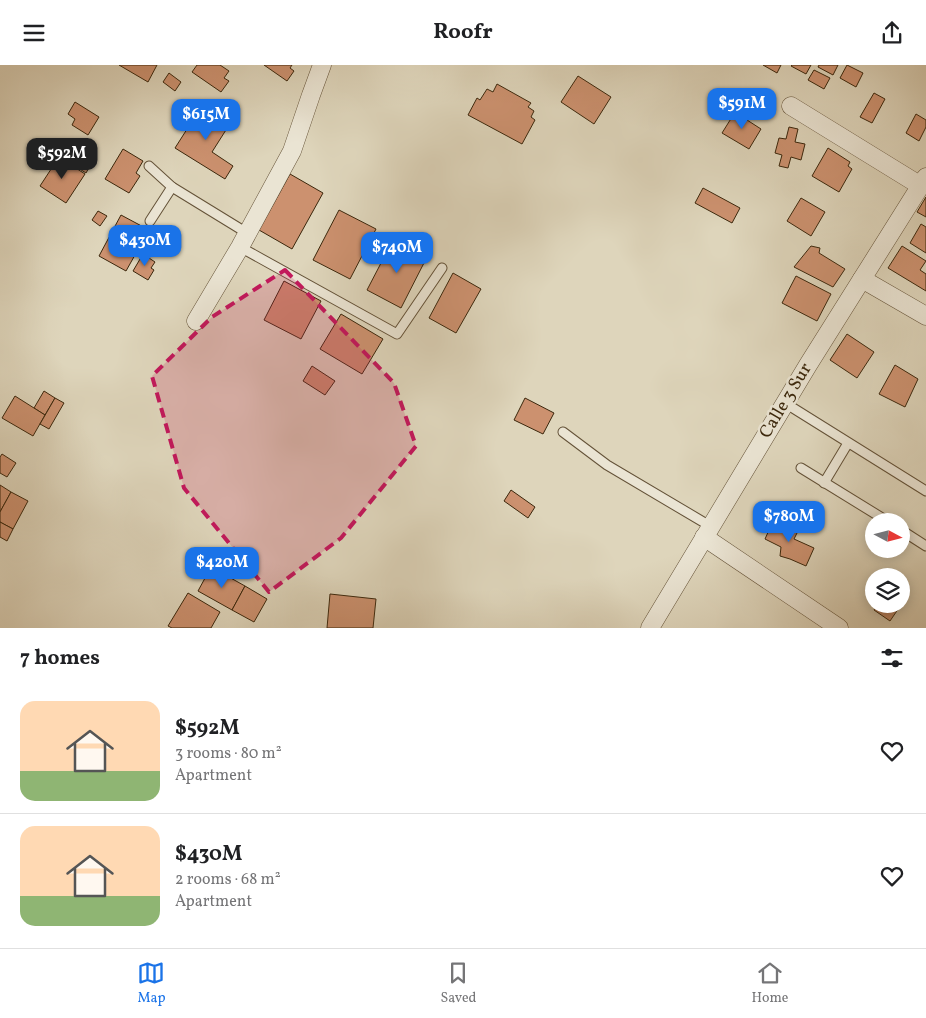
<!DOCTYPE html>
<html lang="en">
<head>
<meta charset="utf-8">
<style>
  body { margin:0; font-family:Vollkorn,serif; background:#f6f6f6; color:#202124; height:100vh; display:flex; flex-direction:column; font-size:19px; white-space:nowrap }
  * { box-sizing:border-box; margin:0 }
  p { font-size:16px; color:#757577 }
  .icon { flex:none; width:28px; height:28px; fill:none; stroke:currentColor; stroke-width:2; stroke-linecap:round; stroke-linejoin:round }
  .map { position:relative; height:563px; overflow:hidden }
  .side { display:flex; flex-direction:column; background:#fff; flex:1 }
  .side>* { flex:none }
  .needle { width:32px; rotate:97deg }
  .buttons { position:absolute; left:865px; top:448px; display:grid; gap:10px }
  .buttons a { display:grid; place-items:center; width:45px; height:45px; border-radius:50%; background:#fff; box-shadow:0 2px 12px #0003; font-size:25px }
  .price { position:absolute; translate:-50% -42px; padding:0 11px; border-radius:10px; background:#1a73e8; color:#fff; font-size:16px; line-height:32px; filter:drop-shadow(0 1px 2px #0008) }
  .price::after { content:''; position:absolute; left:50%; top:30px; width:15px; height:11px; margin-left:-8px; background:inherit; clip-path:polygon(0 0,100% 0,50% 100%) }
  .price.current { background:#222; color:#fff }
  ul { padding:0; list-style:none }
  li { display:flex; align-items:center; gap:15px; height:125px; padding:0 20px }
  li+li { border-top:1px solid #e0e0e0 }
  li span { display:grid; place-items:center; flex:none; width:140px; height:100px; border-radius:15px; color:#555 }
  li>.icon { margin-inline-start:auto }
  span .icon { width:60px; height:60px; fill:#fffc; stroke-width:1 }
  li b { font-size:21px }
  h2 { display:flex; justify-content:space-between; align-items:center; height:60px; padding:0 20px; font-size:21px }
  header { display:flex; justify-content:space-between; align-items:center; height:65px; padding:0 20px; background:#fff; font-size:22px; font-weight:700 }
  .dock { display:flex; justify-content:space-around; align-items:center; height:70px; border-top:1px solid #e0e0e0; background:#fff; font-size:14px; color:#757577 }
  .dock a { display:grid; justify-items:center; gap:2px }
  .dock .current { color:#1a73e8 }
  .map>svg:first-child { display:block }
  .building { fill:#cc916f; stroke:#3b270c }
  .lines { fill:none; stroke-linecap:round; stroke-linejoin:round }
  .lane-casing { stroke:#645238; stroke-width:11 }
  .street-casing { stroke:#645238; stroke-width:19 }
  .lane { stroke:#eae4d3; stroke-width:9 }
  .street { stroke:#eae4d3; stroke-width:18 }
  .marked { fill:#c2185b; fill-opacity:0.2; stroke:#c2185b; stroke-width:4; stroke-dasharray:10 6; stroke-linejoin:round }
  .labels { text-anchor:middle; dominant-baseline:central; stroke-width:5; stroke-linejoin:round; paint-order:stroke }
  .street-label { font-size:18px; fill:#3b270c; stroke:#eae4d3 }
</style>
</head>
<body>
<header><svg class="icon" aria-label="menu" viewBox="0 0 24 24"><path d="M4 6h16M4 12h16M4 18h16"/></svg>Roofr<svg class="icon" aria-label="share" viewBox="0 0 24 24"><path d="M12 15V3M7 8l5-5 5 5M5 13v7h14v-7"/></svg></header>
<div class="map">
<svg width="926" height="563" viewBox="0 0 926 563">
  <rect width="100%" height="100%" fill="#ded5bb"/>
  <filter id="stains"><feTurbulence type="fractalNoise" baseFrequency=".004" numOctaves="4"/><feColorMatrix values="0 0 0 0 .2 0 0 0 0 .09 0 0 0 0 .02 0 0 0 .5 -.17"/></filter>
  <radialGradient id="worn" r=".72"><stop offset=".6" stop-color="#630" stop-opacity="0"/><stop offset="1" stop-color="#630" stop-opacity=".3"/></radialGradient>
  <g class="building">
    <polygon points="119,0 157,0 148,17"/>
    <polygon points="197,0 220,0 229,6 224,13 229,16 221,27 192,7"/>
    <polygon points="264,0 292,0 290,3 294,6 287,16"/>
    <polygon points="763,0 781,0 777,8"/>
    <polygon points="792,0 811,0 806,9 791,1"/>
    <polygon points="819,0 838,0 833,10 818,2"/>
    <polygon points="847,0 863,8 856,22 840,13"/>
    <polygon points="814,5 830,13 824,24 808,15"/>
    <polygon points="169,8 181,17 175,26 163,17"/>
    <polygon points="578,11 611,32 594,59 561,37"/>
    <polygon points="497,19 531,38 528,42 534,46 531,52 535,55 522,79 468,50 477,33 480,35 487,24 493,27"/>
    <polygon points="874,28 885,34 872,58 860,52"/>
    <polygon points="75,37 99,52 88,70 72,60 75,54 68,49"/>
    <polygon points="203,39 231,57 212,87 233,101 225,114 175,83"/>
    <polygon points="737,44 749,51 747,55 761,64 749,84 722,68"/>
    <polygon points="916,49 926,55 926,62 919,76 906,68"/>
    <polygon points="789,62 798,64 795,77 805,79 801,95 791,92 788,103 779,101 782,90 775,88 779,73 786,74"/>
    <polygon points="828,83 850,97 848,101 852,104 839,127 812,111"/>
    <polygon points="123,84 143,96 136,108 140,111 129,128 105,114"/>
    <polygon points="72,88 91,99 86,108 67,96"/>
    <polygon points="59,92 85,109 66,138 40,121"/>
    <polygon points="290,109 323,128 292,184 259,165"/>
    <polygon points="703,123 740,143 732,158 695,138"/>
    <polygon points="926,132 926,152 917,147"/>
    <polygon points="801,133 825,147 811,171 787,156"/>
    <polygon points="339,145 376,164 350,214 313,195"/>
    <polygon points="98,146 107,151 100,161 92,155"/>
    <polygon points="121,150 149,165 126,206 99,191"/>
    <polygon points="921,159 926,162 926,188 910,178"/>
    <polygon points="393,175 427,192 401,243 367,225"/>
    <polygon points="811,181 820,183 819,188 845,204 833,222 794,202"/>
    <polygon points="902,181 926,196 920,205 926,209 926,226 888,203"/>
    <polygon points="143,189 155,197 151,203 154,205 148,215 133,206"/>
    <polygon points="453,208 481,224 456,268 429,253"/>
    <polygon points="796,211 831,229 817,256 782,238"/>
    <polygon points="284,216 321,236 301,274 264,255"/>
    <polygon points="341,249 383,274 362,309 320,284"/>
    <polygon points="847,269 874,287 857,313 830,295"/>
    <polygon points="895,300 918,314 905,342 879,329"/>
    <polygon points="312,301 335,316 325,330 303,316"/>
    <polygon points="44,326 55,333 45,350 34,343"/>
    <polygon points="15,331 45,350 33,371 2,353"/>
    <polygon points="55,333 64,338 49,364 40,359"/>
    <polygon points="525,333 554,348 543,369 514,355"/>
    <polygon points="2,389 16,398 7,412 0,408 0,392"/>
    <polygon points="0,420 11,427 0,447"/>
    <polygon points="511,425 535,442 528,453 504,436"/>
    <polygon points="11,427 28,436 13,464 0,457 0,447"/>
    <polygon points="774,454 798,466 794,474 814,483 806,501 790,494 780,491 781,482 765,474"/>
    <polygon points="0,457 13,464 7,476 0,472"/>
    <polygon points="211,502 245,521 232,545 198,526"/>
    <polygon points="874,515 874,538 869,534 866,526"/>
    <polygon points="245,521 267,534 254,557 232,545"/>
    <polygon points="901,527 907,531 890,556 874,545 877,540 875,539 901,539"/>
    <polygon points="188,528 220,547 211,563 172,563 168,561"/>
    <polygon points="330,529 376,534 373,563 327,563"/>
  </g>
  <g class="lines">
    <g class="lane-casing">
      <g id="lane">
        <polyline points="149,101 172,122 247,168"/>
        <polyline points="150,156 172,122"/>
        <polyline points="240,182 397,269 442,203"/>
        <polyline points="785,338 926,426"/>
        <polyline points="563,367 607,400 710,461"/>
        <polyline points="801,403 887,456"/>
        <polyline points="824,418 848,378"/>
        <polyline points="901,465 926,481"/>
      </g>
    </g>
    <g class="street-casing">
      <g id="street">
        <polyline points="791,41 921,121"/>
        <polyline points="862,214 926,251"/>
        <polyline points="196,256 240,182 292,86 311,30 322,0"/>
        <polyline points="704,472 839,563"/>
        <polyline points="650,563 808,300 926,112"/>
      </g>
    </g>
    <use href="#lane" class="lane"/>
    <use href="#street" class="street"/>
  </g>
  <path class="marked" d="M 285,205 L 394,318 L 416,381 L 341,473 L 269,527 L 184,423 L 152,311 L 212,252 Z"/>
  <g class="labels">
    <g class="street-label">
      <text transform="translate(786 336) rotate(-59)">Calle 3 Sur</text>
    </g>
  </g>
  <rect width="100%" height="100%" filter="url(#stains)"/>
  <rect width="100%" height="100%" fill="url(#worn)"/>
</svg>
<div class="buttons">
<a><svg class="needle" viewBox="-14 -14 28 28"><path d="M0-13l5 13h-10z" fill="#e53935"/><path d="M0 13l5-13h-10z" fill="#757577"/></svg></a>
<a><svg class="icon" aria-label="layers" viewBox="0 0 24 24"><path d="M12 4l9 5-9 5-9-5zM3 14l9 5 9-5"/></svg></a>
</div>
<b class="price" style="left:742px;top:65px">$591M</b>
<b class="price" style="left:206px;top:76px">$615M</b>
<b class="price current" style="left:62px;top:115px">$592M</b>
<b class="price" style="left:145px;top:202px">$430M</b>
<b class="price" style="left:397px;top:209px">$740M</b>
<b class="price" style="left:789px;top:478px">$780M</b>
<b class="price" style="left:222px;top:524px">$420M</b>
</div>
<section class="side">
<h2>7 homes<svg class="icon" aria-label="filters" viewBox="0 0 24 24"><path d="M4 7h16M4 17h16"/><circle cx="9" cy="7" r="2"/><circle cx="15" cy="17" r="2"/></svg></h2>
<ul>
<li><span style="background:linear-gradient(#ffd9b3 70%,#8fb573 0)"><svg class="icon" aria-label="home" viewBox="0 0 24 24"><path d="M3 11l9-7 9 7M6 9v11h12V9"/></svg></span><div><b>$592M</b><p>3 rooms · 80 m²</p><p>Apartment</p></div><svg class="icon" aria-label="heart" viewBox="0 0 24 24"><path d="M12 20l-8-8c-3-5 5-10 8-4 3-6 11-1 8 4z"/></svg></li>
<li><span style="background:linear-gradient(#ffd9b3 70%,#8fb573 0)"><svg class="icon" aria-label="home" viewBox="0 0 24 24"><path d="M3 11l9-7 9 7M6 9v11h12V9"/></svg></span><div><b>$430M</b><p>2 rooms · 68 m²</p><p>Apartment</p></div><svg class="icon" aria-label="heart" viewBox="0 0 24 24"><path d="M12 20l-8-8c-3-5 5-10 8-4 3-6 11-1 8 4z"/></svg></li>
</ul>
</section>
<nav class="dock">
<a class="current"><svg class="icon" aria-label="map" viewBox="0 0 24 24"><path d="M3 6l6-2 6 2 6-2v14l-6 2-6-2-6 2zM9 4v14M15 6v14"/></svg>Map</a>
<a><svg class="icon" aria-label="saved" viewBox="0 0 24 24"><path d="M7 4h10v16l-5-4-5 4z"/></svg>Saved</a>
<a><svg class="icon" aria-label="home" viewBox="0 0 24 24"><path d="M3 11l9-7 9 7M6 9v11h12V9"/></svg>Home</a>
</nav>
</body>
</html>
